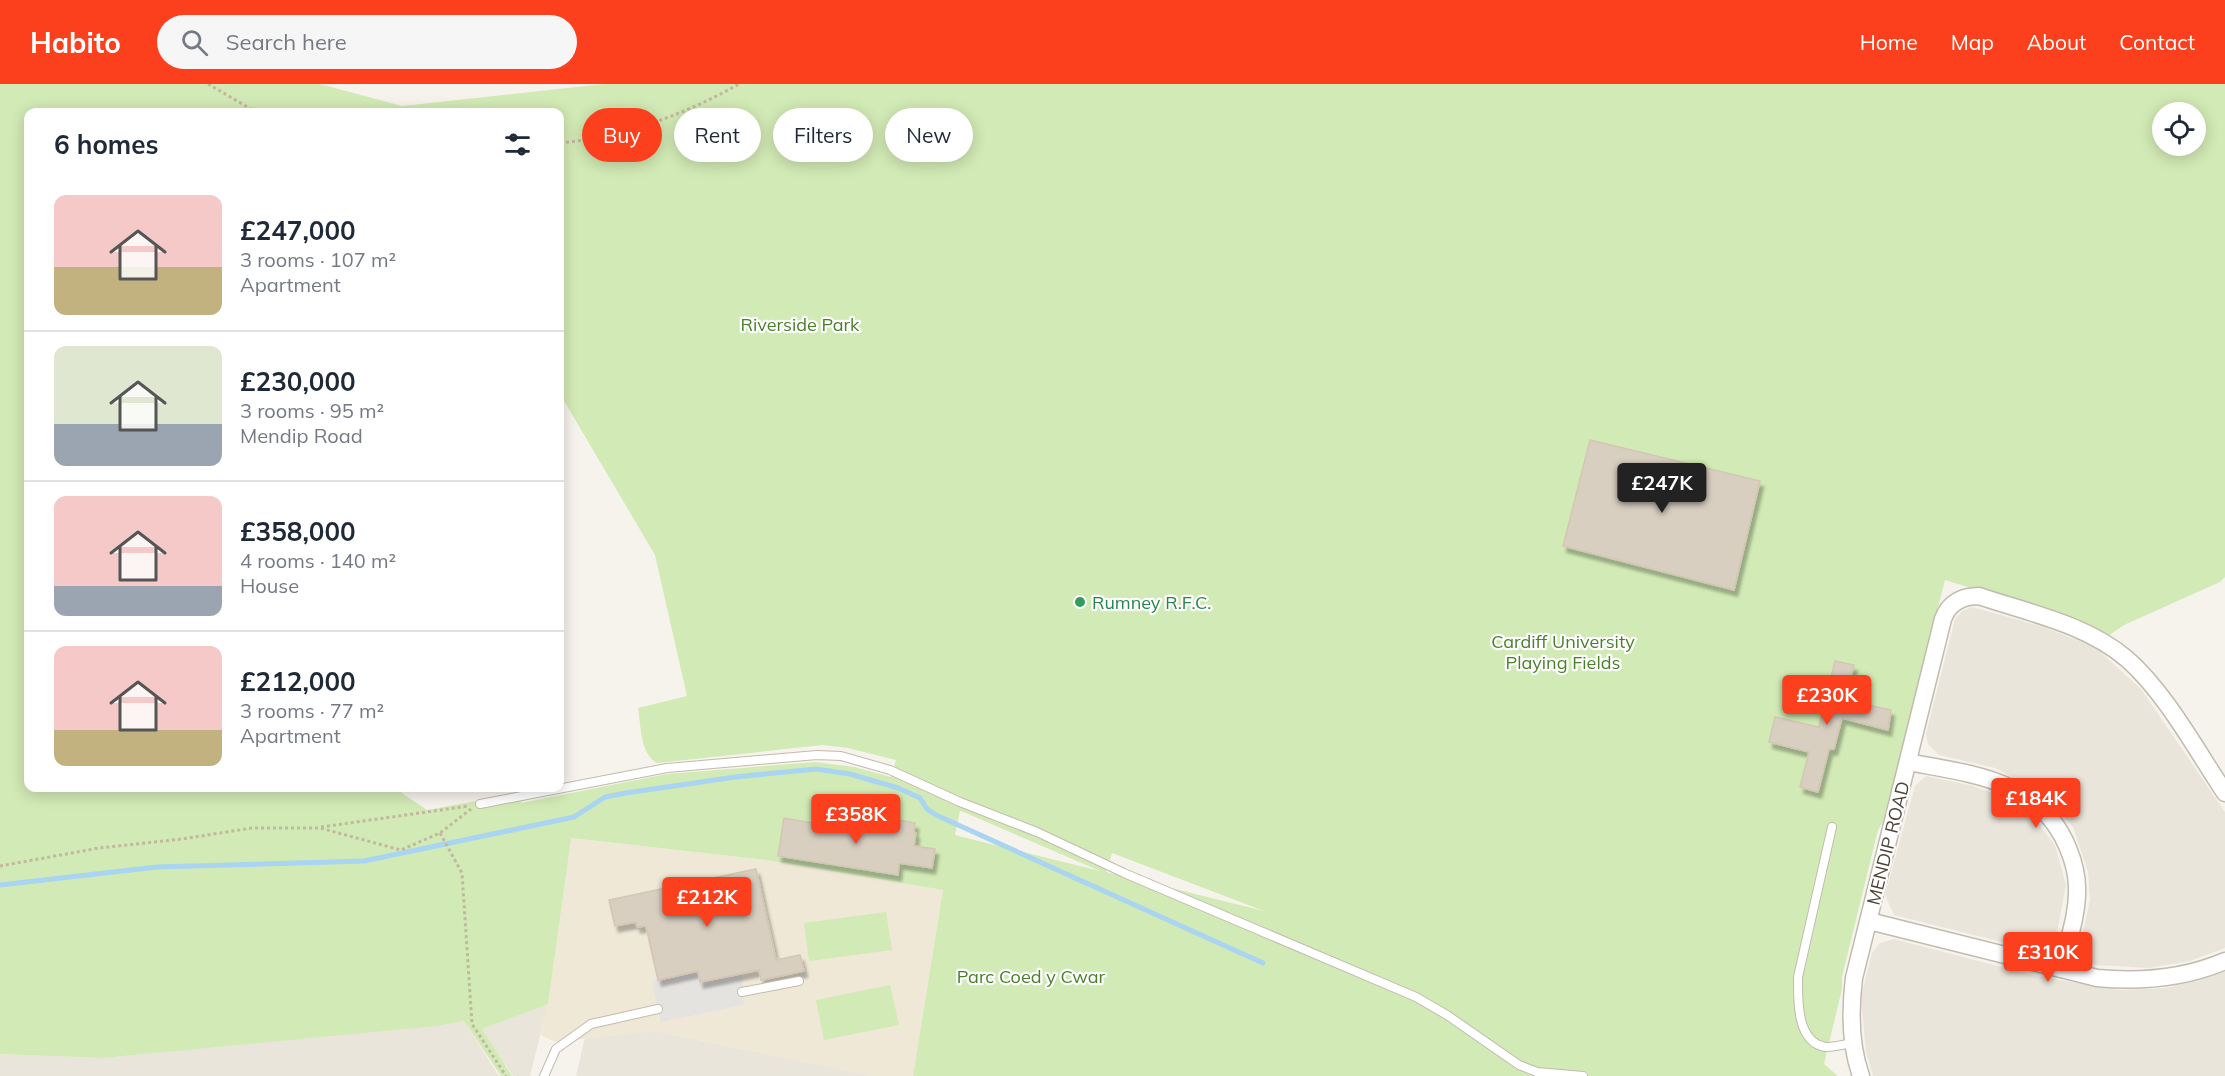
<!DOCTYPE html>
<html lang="en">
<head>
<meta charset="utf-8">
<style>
  body { margin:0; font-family:Mulish,sans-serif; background:#f6f6f7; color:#1f2937; height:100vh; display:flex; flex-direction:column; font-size:22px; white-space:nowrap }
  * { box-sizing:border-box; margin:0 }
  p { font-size:20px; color:#747a83 }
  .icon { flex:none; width:33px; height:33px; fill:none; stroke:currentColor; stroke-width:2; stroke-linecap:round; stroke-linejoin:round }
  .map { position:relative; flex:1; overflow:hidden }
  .side { position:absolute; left:24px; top:24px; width:540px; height:684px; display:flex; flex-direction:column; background:#fff; border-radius:12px; box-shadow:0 3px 15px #0003 }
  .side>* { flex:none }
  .banner { position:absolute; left:582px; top:24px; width:570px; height:54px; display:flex; gap:12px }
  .buttons { position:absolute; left:2152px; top:18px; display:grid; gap:12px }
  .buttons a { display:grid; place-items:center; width:54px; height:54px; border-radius:50%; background:#fff; box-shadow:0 3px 15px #0003; font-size:30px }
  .price { position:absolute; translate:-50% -51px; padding:0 14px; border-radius:6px; background:#fc3f1d; color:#fff; font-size:20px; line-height:39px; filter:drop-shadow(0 2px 3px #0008) }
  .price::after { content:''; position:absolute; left:50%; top:36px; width:18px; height:14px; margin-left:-9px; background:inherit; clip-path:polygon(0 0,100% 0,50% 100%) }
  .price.current { background:#222; color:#fff }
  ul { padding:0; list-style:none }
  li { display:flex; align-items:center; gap:18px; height:150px; padding:0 30px }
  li+li { border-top:2px solid #e0e1e3 }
  li span { display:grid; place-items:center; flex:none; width:168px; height:120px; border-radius:12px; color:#555 }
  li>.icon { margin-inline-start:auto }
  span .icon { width:72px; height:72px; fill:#fffc; stroke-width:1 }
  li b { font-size:26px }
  h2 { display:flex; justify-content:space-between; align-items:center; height:72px; padding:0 30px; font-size:26px }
  .tag { padding:0 21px; border-radius:27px; background:#fff; box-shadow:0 3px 15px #0003; font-size:21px; line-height:54px }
  .tag.current { background:#fc3f1d; color:#fff }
  header { display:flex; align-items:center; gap:36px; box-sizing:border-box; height:84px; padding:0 30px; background:#fc3f1d; color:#fff }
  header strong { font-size:28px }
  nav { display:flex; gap:33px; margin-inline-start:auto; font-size:21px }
  .search { width:420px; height:54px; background:#f6f6f7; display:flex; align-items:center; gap:15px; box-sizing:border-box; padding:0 21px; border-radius:33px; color:#747a83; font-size:22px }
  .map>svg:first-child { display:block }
  .residential { fill:#eae5da }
  .education { fill:#efe8d6 }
  .green { fill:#d2eab5; fill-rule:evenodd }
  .parking { fill:#e5e3e0 }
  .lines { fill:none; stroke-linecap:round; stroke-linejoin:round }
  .stream { stroke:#a9d4f2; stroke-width:5 }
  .building { fill:#d8cfc1; stroke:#d3c7b4; stroke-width:1.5; filter:url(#shadow) }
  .service-casing { stroke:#c2bbae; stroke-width:10 }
  .minor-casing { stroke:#c2bbae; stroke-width:19 }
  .path { stroke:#c4b79f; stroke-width:3; stroke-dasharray:3 3; stroke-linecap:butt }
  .service { stroke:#fff; stroke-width:8 }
  .minor { stroke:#fff; stroke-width:16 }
  .leisure-dot { fill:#2e9e5b; stroke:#fff; stroke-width:2 }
  .labels { text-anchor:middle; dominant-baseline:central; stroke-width:4.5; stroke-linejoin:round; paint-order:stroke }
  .park-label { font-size:18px; fill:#4a7f2a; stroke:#fff }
  .leisure-label { font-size:18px; fill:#27864d; stroke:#fff; text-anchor:start }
  .street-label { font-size:18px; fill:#4b4439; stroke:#fff }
</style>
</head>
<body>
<header>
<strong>Habito</strong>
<div class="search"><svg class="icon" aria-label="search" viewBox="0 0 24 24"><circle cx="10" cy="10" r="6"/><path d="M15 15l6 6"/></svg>Search here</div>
<nav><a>Home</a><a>Map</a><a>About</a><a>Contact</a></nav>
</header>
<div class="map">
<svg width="2225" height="992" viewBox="0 0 2225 992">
  <defs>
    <filter id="shadow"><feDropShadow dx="3.5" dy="6" stdDeviation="1.5" flood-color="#0004"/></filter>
  </defs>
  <rect width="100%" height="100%" fill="#f6f3ec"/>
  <g class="residential">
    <polygon points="1972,523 2040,542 2095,563 2141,605 2225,728 2225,864 2190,877 2148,884 2096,881 2084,876 2080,861 2090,816 2088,788 2073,743 2044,710 1995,684 1939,671 1928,660 1926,650 1955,535 1962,527"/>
    <polygon points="1926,692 1969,701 2000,711 2030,729 2055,761 2066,801 2055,859 2038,867 1894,831 1885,811 1915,702"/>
    <polygon points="1894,855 2036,892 2118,906 2167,904 2225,888 2225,992 1873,992 1866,968 1861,913 1872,869 1880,859"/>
    <polygon points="548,920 530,992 513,992 481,945"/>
    <polygon points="464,937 499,992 0,992 0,970 103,974"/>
    <polygon points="656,947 873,992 576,992 585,953"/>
  </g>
  <polygon class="education" points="570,754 767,776 943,806 913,992 871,992 656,947 555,958 539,950 548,920"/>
  <g class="green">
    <path d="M 0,0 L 320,0 L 402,22 L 604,0 L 2225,0 L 2225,493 L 2220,498 L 2124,541 L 2105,554 L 1984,508 L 1945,496 L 1884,736 L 1878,746 L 1842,893 L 1842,905 L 1824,980 L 1838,992 L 913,992 L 943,806 L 767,776 L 571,754 L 548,920 L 482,945 L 512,992 L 501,992 L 464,937 L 436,942 L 103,974 L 0,970 ZM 28,28 L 560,28 L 560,310 L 655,471 L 687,612 L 638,624 C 641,641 640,670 657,679 L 823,661 L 848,664 L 896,676 L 891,693 L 854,683 L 815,678 L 667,690 L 521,719 L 519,709 L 427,726 L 402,709 L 400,704 L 28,704 ZM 2163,28 L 2196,28 L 2196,62 L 2163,62 ZM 960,727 L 961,727 L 1100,787 L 955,751 ZM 1112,769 L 1264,827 L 1106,788 Z"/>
    <polygon points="886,828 892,866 809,877 804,839"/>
    <polygon points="890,901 899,941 824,956 816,916"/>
  </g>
  <polygon class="parking" points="698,887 701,898 742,889 744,921 661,938 652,897"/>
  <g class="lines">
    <polyline class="stream" points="0,801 157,783 364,777 574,733 605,713 626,709 735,693 816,685 850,690 898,704 920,714 927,725 936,731 1263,879"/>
  </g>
  <g class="building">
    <polygon points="1590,356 1760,397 1734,506 1563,462"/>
    <polygon points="1835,577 1854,581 1845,616 1891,626 1888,646 1842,634 1834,665 1829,665 1818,708 1800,703 1809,668 1769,658 1775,633 1819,643"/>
    <polygon points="863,729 915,739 914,748 916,749 914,762 935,765 932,784 899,779 898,791 778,772 784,734 860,747"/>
    <polygon points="756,785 776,876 800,871 804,887 761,896 759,886 700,898 698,887 658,896 646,842 637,843 636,838 615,842 609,816"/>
  </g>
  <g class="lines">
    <g class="service-casing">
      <g id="service">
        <polyline points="480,720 667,684 817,671 841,672 890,686 960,718 1037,748 1124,789 1416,913 1447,931 1519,981 1537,988 1583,992"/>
        <path d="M 1832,743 L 1798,893 C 1798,915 1796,959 1826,963 C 1834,963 1845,960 1854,959"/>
        <polyline points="742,908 799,897"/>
        <polyline points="544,992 556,965 591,940 658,925"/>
      </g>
    </g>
    <g class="minor-casing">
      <g id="minor">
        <path d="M 1908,678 C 1971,690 2040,695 2068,764 C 2073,776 2077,791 2077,804 C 2078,831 2067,859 2062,885"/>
        <path d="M 1869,837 L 2097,894 C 2140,898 2185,894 2225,877"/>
        <path d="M 1861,992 C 1850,961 1850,926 1854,894 L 1943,535 C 1949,518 1963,512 1979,512 C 2029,529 2086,540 2127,575 C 2165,608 2197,667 2225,709"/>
      </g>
    </g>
    <g class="path">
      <polyline points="208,0 256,28"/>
      <path d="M 560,59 C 623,53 684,31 739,0"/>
      <polyline points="321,743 469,722"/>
      <polyline points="440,749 462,789 472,940 506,992"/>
      <polyline points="0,782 99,764 182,755 252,744 320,744 401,766 440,749 471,725"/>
    </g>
    <use href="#service" class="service"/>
    <use href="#minor" class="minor"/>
  </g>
  <circle class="leisure-dot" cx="1080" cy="518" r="6"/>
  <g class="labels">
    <g class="park-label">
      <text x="800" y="240">Riverside Park</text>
      <text x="1563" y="557">Cardiff University<tspan x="1563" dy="21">Playing Fields</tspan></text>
      <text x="1031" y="892">Parc Coed y Cwar</text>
    </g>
    <g class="leisure-label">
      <text x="1092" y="518">Rumney R.F.C.</text>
    </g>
    <g class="street-label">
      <text transform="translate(1888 759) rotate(-76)">MENDIP ROAD</text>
    </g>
  </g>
</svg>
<div class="buttons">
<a><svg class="icon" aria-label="locate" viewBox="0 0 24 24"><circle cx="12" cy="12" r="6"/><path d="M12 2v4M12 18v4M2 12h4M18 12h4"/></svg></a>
</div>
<b class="price current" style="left:1662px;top:430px">£247K</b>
<b class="price" style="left:1827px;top:642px">£230K</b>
<b class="price" style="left:2036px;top:745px">£184K</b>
<b class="price" style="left:856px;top:761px">£358K</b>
<b class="price" style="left:707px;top:844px">£212K</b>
<b class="price" style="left:2048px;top:899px">£310K</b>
<div class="banner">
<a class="tag current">Buy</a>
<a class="tag">Rent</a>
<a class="tag">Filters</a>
<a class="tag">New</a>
</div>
<section class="side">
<h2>6 homes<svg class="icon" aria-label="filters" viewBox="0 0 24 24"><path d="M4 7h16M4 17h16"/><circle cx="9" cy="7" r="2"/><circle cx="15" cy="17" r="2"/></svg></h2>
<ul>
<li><span style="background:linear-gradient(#f6c9c9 60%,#c2b280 0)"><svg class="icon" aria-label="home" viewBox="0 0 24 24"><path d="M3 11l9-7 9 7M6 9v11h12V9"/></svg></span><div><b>£247,000</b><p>3 rooms · 107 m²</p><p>Apartment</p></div></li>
<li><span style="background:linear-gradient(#dfe7d0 65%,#9aa5b1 0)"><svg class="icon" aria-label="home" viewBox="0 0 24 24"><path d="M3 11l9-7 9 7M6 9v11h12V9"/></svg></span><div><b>£230,000</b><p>3 rooms · 95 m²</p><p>Mendip Road</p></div></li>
<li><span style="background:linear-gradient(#f6c9c9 75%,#9aa5b1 0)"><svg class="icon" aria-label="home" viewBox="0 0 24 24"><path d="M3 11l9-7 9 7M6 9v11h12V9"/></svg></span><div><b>£358,000</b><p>4 rooms · 140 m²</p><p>House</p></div></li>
<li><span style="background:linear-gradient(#f6c9c9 70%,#c2b280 0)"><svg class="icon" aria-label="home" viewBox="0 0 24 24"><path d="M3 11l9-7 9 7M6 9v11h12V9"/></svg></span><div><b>£212,000</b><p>3 rooms · 77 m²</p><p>Apartment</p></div></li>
</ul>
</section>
</div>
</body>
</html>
